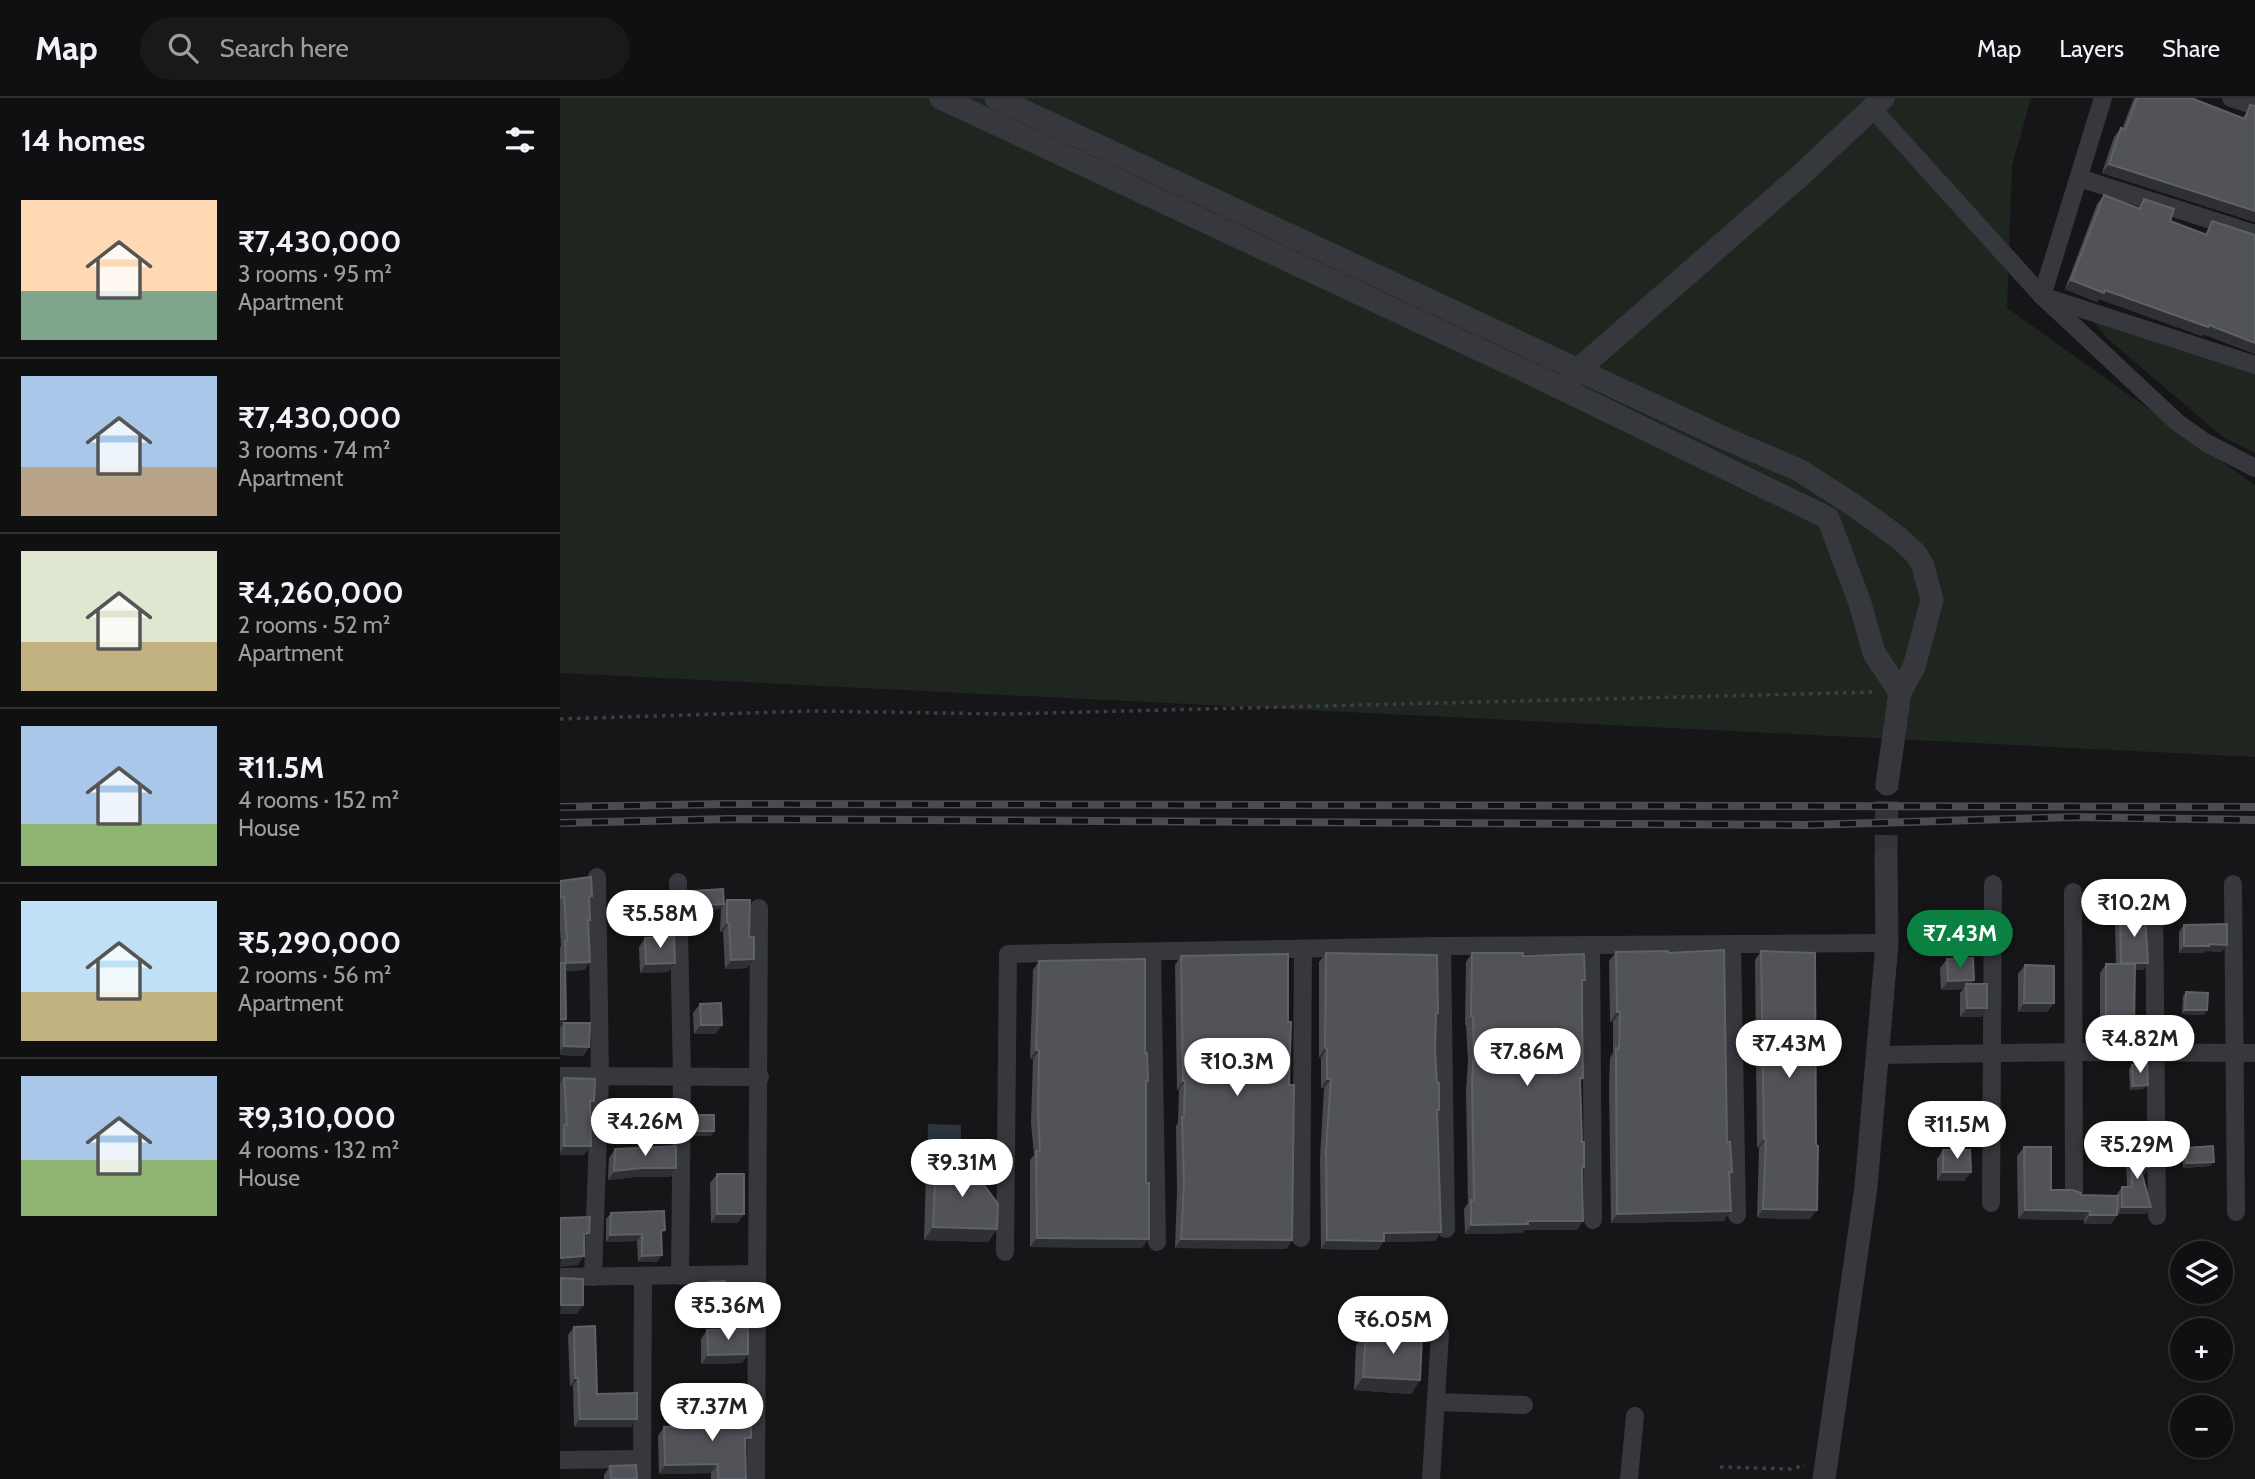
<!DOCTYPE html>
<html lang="en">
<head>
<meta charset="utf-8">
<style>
  body { margin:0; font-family:Cabin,sans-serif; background:#19191b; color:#f1f3f6; height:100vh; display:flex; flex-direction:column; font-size:26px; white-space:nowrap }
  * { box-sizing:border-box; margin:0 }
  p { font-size:23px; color:#9c9d9f }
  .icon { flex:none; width:38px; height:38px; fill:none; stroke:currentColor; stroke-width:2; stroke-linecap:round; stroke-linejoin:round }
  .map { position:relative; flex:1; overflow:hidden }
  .panel { display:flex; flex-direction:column; background:#101012; width:560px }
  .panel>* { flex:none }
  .buttons { position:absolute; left:1610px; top:1143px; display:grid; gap:14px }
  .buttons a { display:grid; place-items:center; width:63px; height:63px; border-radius:50%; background:#101012; box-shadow:0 4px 10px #0003,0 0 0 2px #303032; font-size:35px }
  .price { position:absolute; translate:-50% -60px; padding:0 16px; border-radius:24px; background:#fff; color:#222; font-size:23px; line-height:46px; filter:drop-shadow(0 2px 4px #0008) }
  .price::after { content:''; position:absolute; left:50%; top:42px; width:21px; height:16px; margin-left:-10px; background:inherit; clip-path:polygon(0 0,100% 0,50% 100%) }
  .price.on { background:#0b8043; color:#fff }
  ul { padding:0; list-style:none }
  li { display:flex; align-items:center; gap:21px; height:175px; padding:0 21px }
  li+li { border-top:2px solid #303032 }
  li span { display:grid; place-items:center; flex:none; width:196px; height:140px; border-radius:0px; color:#555 }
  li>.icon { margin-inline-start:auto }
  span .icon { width:84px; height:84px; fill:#fffc; stroke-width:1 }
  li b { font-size:30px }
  h2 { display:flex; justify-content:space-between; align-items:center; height:84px; padding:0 21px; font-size:30px }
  header { display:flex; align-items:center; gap:42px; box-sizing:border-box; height:98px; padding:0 35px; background:#101012; border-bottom:2px solid #303032 }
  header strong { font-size:33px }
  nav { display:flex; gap:38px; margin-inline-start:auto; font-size:24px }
  .search { width:490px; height:63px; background:#19191b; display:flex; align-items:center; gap:18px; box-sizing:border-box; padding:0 24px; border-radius:38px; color:#9c9d9f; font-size:26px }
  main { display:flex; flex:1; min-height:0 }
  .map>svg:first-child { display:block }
  .green { fill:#1e261f }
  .water { fill:#2c353c }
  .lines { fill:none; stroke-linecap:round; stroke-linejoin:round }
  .tertiary-tunnel { stroke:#333438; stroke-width:23; stroke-dasharray:23 11; stroke-linecap:butt }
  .path { stroke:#3d3f44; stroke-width:3.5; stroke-dasharray:3.5 5; stroke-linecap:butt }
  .minor { stroke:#37383d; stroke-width:18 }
  .tertiary { stroke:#37383d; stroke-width:23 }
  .rail-casing { stroke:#4a4c52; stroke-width:8 }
  .rail { stroke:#111113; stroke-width:5; stroke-dasharray:16; stroke-linecap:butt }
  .wall { fill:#47494d }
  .shaded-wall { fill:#2f3033 }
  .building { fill:#525359; stroke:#5f6168; stroke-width:2 }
</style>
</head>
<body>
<header>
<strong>Map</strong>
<div class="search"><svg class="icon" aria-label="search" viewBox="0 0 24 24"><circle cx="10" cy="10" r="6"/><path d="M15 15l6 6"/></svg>Search here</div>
<nav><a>Map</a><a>Layers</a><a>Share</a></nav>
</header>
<main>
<section class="panel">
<h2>14 homes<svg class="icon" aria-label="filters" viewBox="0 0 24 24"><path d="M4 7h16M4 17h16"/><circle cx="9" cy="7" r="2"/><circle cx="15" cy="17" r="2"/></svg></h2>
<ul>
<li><span style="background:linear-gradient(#ffd9b3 65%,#7fa58c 0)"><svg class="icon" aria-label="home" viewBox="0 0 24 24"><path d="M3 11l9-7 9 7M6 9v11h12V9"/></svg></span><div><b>₹7,430,000</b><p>3 rooms · 95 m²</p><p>Apartment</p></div></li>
<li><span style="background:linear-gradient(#a9c7e8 65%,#b9a48a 0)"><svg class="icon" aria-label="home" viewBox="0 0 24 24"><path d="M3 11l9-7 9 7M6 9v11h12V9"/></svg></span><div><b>₹7,430,000</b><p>3 rooms · 74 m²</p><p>Apartment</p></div></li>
<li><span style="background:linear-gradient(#dfe7d0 65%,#c2b280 0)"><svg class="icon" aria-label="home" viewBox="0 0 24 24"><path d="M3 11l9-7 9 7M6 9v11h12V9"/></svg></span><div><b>₹4,260,000</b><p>2 rooms · 52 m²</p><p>Apartment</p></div></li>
<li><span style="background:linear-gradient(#a9c7e8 70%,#8fb573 0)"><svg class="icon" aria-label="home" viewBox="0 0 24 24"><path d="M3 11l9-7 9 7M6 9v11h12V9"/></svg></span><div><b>₹11.5M</b><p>4 rooms · 152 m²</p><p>House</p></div></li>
<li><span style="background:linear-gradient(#bfe0f5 65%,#c2b280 0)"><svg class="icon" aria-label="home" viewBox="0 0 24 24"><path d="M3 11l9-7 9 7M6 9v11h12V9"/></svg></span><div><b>₹5,290,000</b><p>2 rooms · 56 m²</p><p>Apartment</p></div></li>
<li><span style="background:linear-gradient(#a9c7e8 60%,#8fb573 0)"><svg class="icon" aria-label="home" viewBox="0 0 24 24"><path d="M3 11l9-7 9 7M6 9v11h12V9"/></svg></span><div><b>₹9,310,000</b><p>4 rooms · 132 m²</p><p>House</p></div></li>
</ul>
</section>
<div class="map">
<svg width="1695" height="1381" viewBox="0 0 1695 1381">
  <rect width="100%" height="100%" fill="#161618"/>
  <g class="green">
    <polygon points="0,0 1471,0 1452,68 1447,210 1695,387 1695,659 0,575"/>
    <polygon points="1529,219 1695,276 1695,355 1663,339 1548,241"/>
  </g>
  <polygon class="water" points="368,1026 401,1027 401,1074 367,1073"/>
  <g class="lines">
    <polyline class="tertiary-tunnel" points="1326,760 1327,686"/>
    <g class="path">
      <polyline points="0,621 253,613 446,616 1317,594"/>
      <polyline points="1160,1369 1231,1371 1245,1367"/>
    </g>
    <g class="minor">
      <polyline points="1543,0 1482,198 1618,325 1645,344 1695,370"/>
      <polyline points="1671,0 1695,8"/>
      <polyline points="1312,10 1482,198 1695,267"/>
      <polyline points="1519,80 1695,136"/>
      <polyline points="118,784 122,978 120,1178"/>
      <polyline points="1673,786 1676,1114"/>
      <polyline points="1513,794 1514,1093"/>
      <polyline points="1594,796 1597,1118"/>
      <polyline points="1172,846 1177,1117"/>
      <polyline points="1031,847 1033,1122"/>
      <polyline points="882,848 886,1131"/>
      <polyline points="592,854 597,1144"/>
      <polyline points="1318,957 1514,954 1695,955"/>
      <polyline points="0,978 200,979"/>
      <polyline points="1431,1105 1433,786"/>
      <polyline points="741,1140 743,852"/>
      <polyline points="445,1154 448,856 882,848 1327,845"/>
      <polyline points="0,1179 197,1176"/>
      <polyline points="33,1179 40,978 37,779"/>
      <polyline points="876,1304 964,1307"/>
      <polyline points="0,1362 82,1361"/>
      <polyline points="82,1381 83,1178"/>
      <polyline points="196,1381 199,810"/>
      <polyline points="871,1381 880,1236"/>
      <polyline points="1069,1381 1075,1318"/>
    </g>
    <g class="tertiary">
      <polyline points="381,0 978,279 1268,420 1300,505 1314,555 1340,594"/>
      <polyline points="436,0 1164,340 1239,372 1295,408 1339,440 1356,456 1363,468 1372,502 1354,569 1340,594 1327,686"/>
      <polyline points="1011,281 1019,271 1242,76 1323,0"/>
      <polyline points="1264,1381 1306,1089 1327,845 1326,760"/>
    </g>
    <g class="rail-casing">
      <g id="rail">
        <polyline points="0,709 165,706 1695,709"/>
        <polyline points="0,725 168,721 1246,727 1515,719 1695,722"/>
      </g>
    </g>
    <use href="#rail" class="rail"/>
  </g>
  <g class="wall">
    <polygon points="1574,0 1631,0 1683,20 1690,7 1695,124 1542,75 1554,39 1561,30 1562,31"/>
    <polygon points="1544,97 1578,110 1584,101 1610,123 1645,136 1652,123 1695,137 1695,256 1643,236 1642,238 1539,201 1537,204 1505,191 1537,106"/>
    <polygon points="0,783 32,798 29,802 30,822 28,825 30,864 24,872 5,873 6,921 0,930 0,850 1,848 0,832"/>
    <polygon points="133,793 164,806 161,811 130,813 130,798"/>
    <polygon points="167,802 187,870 165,871 163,834 160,834 161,811"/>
    <polygon points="1560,817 1588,865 1583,872 1575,872 1568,937 1540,937 1540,875 1546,866 1556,866 1555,824"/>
    <polygon points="1624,827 1662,854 1646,853 1644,855 1619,855 1619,834"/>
    <polygon points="85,840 115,865 108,874 80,875 79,849"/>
    <polygon points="1201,853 1250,1121 1197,1120 1199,1050 1197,1050 1195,862"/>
    <polygon points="1056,854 1167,1044 1172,1074 1170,1077 1164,1123 1051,1125 1049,987 1050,960 1053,955 1053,924 1050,924 1049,863"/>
    <polygon points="766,855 878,915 876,919 875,953 879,1012 877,1016 881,1134 875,1143 823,1144 818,1152 761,1151 760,1060 764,990 761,990 761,960 759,959 759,864"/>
    <polygon points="912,855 963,858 1022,885 1022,912 1023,980 1020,984 1022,1044 1024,1069 1022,1072 1017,1132 964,1132 962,1135 905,1136 904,1111 908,1105 906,993 908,963 906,927 905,927 906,864"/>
    <polygon points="621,858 729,987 732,1142 726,1151 615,1150 617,1094 616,1028 618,1025 619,992 617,992 615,867"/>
    <polygon points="1387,861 1414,882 1411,886 1427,910 1421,919 1400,919 1400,895 1403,891 1381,892 1380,870"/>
    <polygon points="479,863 585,955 588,983 586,986 582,1150 470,1149 470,1062 474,1057 471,1025 473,961 470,961 473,872"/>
    <polygon points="1465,867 1494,905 1487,914 1458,914 1458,876"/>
    <polygon points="1626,894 1647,912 1644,917 1622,916 1623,898"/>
    <polygon points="140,906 162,927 155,936 134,936 133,915"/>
    <polygon points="4,925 29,949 23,958 0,957 0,930"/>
    <polygon points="1572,967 1584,991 1570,992 1569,971"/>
    <polygon points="4,980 30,1008 24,1057 0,1057 0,986"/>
    <polygon points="136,1017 151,1038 133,1038 133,1021"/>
    <polygon points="1464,1049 1491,1092 1521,1097 1557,1098 1557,1096 1562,1089 1567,1089 1566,1059 1571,1051 1590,1069 1585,1076 1582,1076 1591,1109 1586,1116 1557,1116 1557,1117 1551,1126 1524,1126 1524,1122 1458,1121 1457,1058"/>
    <polygon points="1626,1050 1650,1068 1623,1070 1623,1054"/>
    <polygon points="55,1051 116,1070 110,1079 75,1079 48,1082 49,1060"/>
    <polygon points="1383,1052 1411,1074 1404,1083 1377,1083 1377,1061"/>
    <polygon points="376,1062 408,1087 437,1131 428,1144 364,1142 366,1075"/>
    <polygon points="157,1076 178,1125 151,1125 150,1085"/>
    <polygon points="51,1115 101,1138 102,1157 97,1164 78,1164 77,1143 46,1144 46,1121"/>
    <polygon points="148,1184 166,1203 162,1208 146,1208 145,1188"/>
    <polygon points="14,1229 37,1296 71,1329 14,1329 13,1288 10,1288 8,1237"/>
    <polygon points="147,1232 188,1256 182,1265 141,1266 141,1241"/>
    <polygon points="806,1234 860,1282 851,1296 794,1292 796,1248"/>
    <polygon points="147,1312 191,1340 185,1348 186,1381 151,1381 151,1375 99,1376 98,1338 104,1329 141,1328 141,1321"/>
    <polygon points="50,1368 77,1381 44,1381 44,1377"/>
  </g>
  <g class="shaded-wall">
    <polygon points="1549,66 1695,113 1695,124 1542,75"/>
    <polygon points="1511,182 1545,192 1649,227 1695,245 1695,256 1643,236 1642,238 1539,201 1537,204 1505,191"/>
    <polygon points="164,806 161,811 130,813 133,808"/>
    <polygon points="167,825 169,825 163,834 160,834"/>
    <polygon points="1649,846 1667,847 1662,854 1646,853 1644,855 1619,855 1624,848"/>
    <polygon points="194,861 187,870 165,871 171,862"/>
    <polygon points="30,864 24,872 0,873 6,865"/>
    <polygon points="115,865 108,874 80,875 86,866"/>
    <polygon points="1561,865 1588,865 1583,872 1556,872"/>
    <polygon points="1414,882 1408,891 1406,886 1403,891 1381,892 1388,883"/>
    <polygon points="1464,905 1494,905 1487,914 1458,914"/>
    <polygon points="1407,910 1427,910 1421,919 1400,919"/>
    <polygon points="1625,912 1647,912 1644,917 1622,916"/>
    <polygon points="1057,914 1060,914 1053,924 1050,924"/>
    <polygon points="0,921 6,921 0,930"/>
    <polygon points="141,927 162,927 155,936 134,936"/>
    <polygon points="1546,928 1574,928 1568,937 1540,937"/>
    <polygon points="4,948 29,949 23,958 0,957 0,953"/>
    <polygon points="765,950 767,951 761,960 759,959"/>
    <polygon points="476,952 479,952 473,961 470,961"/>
    <polygon points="767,981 771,981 764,990 761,990"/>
    <polygon points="623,983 625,983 619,992 617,992"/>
    <polygon points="1588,987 1584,991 1570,992 1573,988"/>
    <polygon points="136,1033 154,1033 151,1038 133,1038"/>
    <polygon points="1204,1041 1206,1041 1199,1050 1197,1050"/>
    <polygon points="4,1048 31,1048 24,1057 0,1057 0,1054"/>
    <polygon points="1654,1064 1650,1068 1623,1070 1626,1065"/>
    <polygon points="1580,1069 1590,1069 1585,1076 1575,1076"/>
    <polygon points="82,1070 116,1070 110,1079 75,1079 48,1082 54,1073"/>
    <polygon points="1383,1074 1411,1074 1404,1083 1377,1083"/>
    <polygon points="1562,1109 1591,1109 1586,1116 1557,1116"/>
    <polygon points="1203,1111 1257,1112 1250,1121 1197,1120"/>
    <polygon points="1465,1112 1530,1113 1524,1122 1458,1121"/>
    <polygon points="1171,1113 1164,1123 1051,1125 1057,1116"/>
    <polygon points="157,1116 184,1116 178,1125 151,1125"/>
    <polygon points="1530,1117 1557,1117 1551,1126 1524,1126"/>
    <polygon points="968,1123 1023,1123 1017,1132 964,1132 962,1135 905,1136 911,1127"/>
    <polygon points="373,1129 437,1131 428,1144 364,1142"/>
    <polygon points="881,1134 875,1143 823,1144 818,1152 761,1151 767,1142 824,1135"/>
    <polygon points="82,1136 77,1143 46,1144 50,1137"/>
    <polygon points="477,1140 589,1141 582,1150 470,1149"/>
    <polygon points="621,1141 732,1142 726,1151 615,1150"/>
    <polygon points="102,1157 97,1164 78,1164 82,1158"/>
    <polygon points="24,1158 18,1167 0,1169 1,1160"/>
    <polygon points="166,1203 162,1208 146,1208 149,1204"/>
    <polygon points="1,1207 23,1207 17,1216 0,1216"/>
    <polygon points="188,1256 182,1265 141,1266 148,1257"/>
    <polygon points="803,1279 860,1282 851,1296 794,1292"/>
    <polygon points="15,1280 18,1280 13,1288 10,1288"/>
    <polygon points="20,1321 77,1321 71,1329 14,1329"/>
    <polygon points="185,1340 191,1340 185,1349"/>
    <polygon points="158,1366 151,1375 99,1376 105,1367"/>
  </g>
  <g class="building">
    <polygon points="1577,0 1631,0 1685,21 1690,7 1695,8 1695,113 1549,66 1561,30 1565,32"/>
    <polygon points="1544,97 1580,111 1584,101 1614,111 1610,123 1647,137 1652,123 1695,137 1695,245 1649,227 1648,229 1545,192 1544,195 1511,182"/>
    <polygon points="31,779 32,798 29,798 30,822 28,822 30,864 6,865 5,843 7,843 4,799 0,800 0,783"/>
    <polygon points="163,791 164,806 133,808 133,793"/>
    <polygon points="167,802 190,802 189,839 194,839 194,861 171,862 169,825 167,825"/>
    <polygon points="1585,816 1588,865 1561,865 1560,817"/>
    <polygon points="1667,826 1667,847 1649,846 1649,848 1624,848 1624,827"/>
    <polygon points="114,839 115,865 86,866 85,840"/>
    <polygon points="1164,852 1167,1044 1170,1044 1172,1074 1169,1074 1171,1113 1057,1116 1056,977 1056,950 1059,951 1060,914 1057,914 1056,854 1108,853 1108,855"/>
    <polygon points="1201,853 1255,855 1256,1047 1258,1048 1257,1112 1203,1111 1206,1041 1204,1041"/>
    <polygon points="766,855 877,857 878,915 876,915 875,953 877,985 879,985 879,1012 877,1012 881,1134 824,1135 824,1143 767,1142 766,1051 771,981 767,981 767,951 765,950"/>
    <polygon points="912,855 963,855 963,858 1024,856 1025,882 1022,882 1022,912 1023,980 1020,980 1022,1044 1024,1044 1024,1069 1022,1069 1023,1123 968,1123 968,1126 911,1127 911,1102 914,1102 912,984 914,954 913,918 911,918"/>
    <polygon points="728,856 728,924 731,924 729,987 734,987 732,1142 621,1141 624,1085 622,1019 624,1019 625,983 623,983 621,858"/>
    <polygon points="1413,860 1414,882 1388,883 1387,861"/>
    <polygon points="585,861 585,955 587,955 588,983 586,983 586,1085 589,1085 589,1141 477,1140 476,1053 480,1053 478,1016 479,952 476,952 479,863"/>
    <polygon points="0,865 5,865 6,921 0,921"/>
    <polygon points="1546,866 1575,866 1574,928 1546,928"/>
    <polygon points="1465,867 1494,868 1494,905 1464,905"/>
    <polygon points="1406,886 1427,886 1427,910 1407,910"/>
    <polygon points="1626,894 1648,895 1647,912 1625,912"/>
    <polygon points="161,905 162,927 141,927 140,906"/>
    <polygon points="4,925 30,925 29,949 4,948"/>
    <polygon points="1587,966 1588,987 1573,988 1572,967"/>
    <polygon points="4,980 35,981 34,1003 30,1003 31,1048 4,1048 4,1027 7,1027"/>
    <rect x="136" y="1017" width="18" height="16"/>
    <polygon points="116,1048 116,1070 82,1070 54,1073 55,1051"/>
    <polygon points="1653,1048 1654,1064 1626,1065 1626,1050"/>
    <polygon points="1464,1049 1491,1049 1491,1092 1513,1092 1521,1095 1521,1097 1558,1098 1557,1117 1530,1117 1530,1113 1465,1112"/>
    <polygon points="1571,1051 1590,1051 1590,1069 1580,1069 1591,1109 1562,1109 1562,1089 1572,1089"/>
    <polygon points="1383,1052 1410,1052 1411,1074 1383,1074"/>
    <polygon points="376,1062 409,1063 408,1087 424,1087 438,1106 437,1131 373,1129"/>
    <rect x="157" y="1076" width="27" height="40"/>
    <polygon points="104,1113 105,1132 101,1133 102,1157 82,1158 82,1136 50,1137 51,1115"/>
    <polygon points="30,1119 29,1135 24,1136 24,1158 0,1160 0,1120"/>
    <polygon points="1,1180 23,1181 23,1207 1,1207"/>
    <polygon points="165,1183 166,1203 149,1204 148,1184"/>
    <polygon points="35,1228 37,1296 77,1295 77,1321 20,1321 18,1280 15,1280 14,1229"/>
    <polygon points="188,1231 188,1256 148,1257 147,1232"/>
    <polygon points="806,1234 862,1237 860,1282 803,1279"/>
    <polygon points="147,1312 191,1312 191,1340 185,1340 186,1381 158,1381 158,1366 105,1367 104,1329 147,1328"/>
    <polygon points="76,1367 77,1381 51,1381 50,1368"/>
  </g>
</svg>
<div class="buttons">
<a><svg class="icon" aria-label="layers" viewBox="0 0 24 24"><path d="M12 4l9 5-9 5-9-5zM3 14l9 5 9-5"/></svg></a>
<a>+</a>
<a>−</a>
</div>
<b class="price" style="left:1574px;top:841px">₹10.2M</b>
<b class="price" style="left:100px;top:852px">₹5.58M</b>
<b class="price on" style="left:1400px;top:872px">₹7.43M</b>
<b class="price" style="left:1580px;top:977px">₹4.82M</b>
<b class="price" style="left:1229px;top:982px">₹7.43M</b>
<b class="price" style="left:967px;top:990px">₹7.86M</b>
<b class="price" style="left:677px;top:1000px">₹10.3M</b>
<b class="price" style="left:85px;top:1060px">₹4.26M</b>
<b class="price" style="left:1397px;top:1063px">₹11.5M</b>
<b class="price" style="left:1577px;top:1083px">₹5.29M</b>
<b class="price" style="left:402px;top:1101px">₹9.31M</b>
<b class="price" style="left:168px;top:1244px">₹5.36M</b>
<b class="price" style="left:833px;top:1258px">₹6.05M</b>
<b class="price" style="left:152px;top:1345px">₹7.37M</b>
</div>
</main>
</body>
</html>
